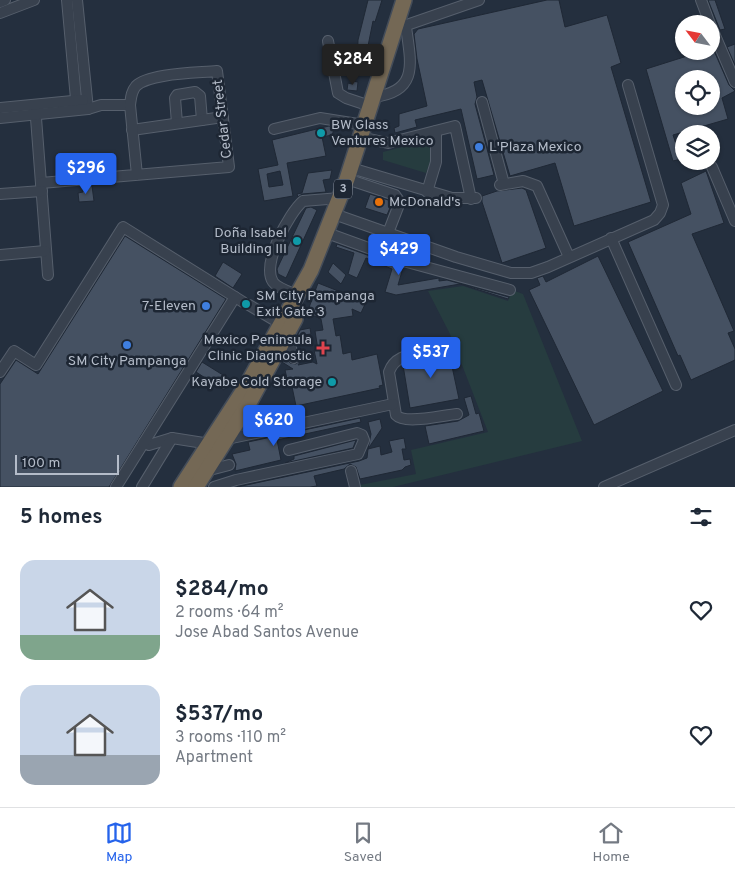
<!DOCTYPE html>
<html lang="en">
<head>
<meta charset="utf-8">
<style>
  body { margin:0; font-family:Overpass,sans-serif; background:#f2f2f3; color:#1f2937; height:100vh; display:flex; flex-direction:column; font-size:19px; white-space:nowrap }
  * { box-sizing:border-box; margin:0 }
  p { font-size:16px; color:#747a83 }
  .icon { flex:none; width:28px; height:28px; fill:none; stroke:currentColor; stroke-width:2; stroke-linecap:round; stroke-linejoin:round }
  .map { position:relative; height:487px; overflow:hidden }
  .sheet { display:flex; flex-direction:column; background:#fff; flex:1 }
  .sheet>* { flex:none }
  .needle { width:32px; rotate:302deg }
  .fabs { position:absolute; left:675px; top:15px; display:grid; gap:10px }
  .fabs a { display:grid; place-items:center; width:45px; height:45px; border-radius:50%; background:#fff; box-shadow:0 1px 4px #0004; font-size:25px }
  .scale { position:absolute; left:15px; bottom:12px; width:104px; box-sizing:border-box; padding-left:5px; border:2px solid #b4bcc9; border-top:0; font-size:14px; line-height:18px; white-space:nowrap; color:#b4bcc9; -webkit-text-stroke:4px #1d2633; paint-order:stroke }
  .price { position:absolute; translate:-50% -42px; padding:0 11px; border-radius:5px; background:#2563eb; color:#fff; font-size:16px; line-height:32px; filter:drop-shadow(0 1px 2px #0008) }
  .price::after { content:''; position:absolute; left:50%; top:30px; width:15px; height:11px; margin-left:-8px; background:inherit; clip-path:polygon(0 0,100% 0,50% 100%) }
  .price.on { background:#222; color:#fff }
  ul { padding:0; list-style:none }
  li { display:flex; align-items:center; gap:15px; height:125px; padding:0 20px }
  li span { display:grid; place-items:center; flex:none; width:140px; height:100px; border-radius:15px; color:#555 }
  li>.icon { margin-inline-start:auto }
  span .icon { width:60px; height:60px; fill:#fffc; stroke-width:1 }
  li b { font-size:21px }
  h2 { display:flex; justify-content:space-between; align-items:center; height:60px; padding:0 20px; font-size:21px }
  .dock { display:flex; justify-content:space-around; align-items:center; height:70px; border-top:1px solid #e0e1e3; background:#fff; font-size:14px; color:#747a83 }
  .dock a { display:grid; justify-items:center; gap:2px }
  .dock .on { color:#2563eb }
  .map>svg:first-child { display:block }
  .green { fill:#263c3f }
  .building { fill:#455162; stroke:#1f2835; fill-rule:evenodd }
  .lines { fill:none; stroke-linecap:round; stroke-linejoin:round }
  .minor-casing { stroke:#565f6c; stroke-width:12 }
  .highway-casing { stroke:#434c59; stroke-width:18 }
  .minor { stroke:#38414e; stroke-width:10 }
  .highway { stroke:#746855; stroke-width:15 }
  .culture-dot { fill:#0f9aa8; stroke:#1d2633; stroke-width:2 }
  .shop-dot { fill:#3f7fe0; stroke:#1d2633; stroke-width:2 }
  .food-dot { fill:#e8710a; stroke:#1d2633; stroke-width:2 }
  .health-dot { fill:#e0444e; stroke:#1d2633; stroke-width:2 }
  .labels { text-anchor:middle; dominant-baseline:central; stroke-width:5; stroke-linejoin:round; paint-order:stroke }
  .shield { fill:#1d2633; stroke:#878f9c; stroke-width:1 }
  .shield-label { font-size:12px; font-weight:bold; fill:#b4bcc9 }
  .street-label { font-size:14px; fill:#b4bcc9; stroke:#1d2633 }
  .poi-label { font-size:14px; fill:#b4bcc9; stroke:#1d2633; text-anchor:start }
</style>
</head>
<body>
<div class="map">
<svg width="735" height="487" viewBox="0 0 735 487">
  <rect width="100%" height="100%" fill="#242f3e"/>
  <g class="green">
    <polygon points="429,140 431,160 426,173 383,160 383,152"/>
    <polygon points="463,286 508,301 512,290 523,294 582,441 393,487 360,487 360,485 416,474 411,450 488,432 450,334 428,291"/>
  </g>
  <g class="building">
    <polygon points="368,0 382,0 375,22 373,21 368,46 366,46 363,71 357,70 358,40"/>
    <polygon points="547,0 559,0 565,27 607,15 621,63 611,67 651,202 574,226 555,163 510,176 482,80 474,82 477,97 475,104 494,175 477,179 461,109 415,120 417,127 395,133 394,128 399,126 399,114 427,106 417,59 414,34 418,29"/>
    <polygon points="708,0 715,0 725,29 720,30"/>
    <path d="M 711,44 L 729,85 L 735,91 L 722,98 L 728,119 L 673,135 L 681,159 L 673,161 L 646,69 L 703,51 L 711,51 ZM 684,79 L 711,79 L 711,106 L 684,106 Z"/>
    <polygon points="735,44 735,65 727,47"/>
    <polygon points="352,81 358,82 357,91 347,90 348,83 352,84"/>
    <path d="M 329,126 L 335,127 L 332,135 L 322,137 L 326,156 L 287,163 L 293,196 L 264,201 L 258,169 L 278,165 L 272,140 ZM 280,171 L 283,185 L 269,187 L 267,174 Z"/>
    <polygon points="332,170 330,179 323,180 326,192 302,194 298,197 297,194 302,193 308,173"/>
    <polygon points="706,171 724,223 692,234 734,331 728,333 735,349 735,360 691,380 680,355 678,356 628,242 691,214 681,183"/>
    <polygon points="82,186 92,186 94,201 79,202 78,193 83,192"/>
    <polygon points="522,188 526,190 546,248 502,263 482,202 482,196 497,191"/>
    <polygon points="370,194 391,201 392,203 387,215 365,208"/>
    <polygon points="311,207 317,210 286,278 278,274 277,269 306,208"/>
    <polygon points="125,236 226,299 109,487 0,487 0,384 16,360 38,374"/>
    <polygon points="337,244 403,268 398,285 439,278 439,281 447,280 509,297 508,299 460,284 396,295 385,292 392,269 366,258 357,278 348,274 354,253 336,247"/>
    <polygon points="598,256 663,391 594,425 529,290 540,285 537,278 543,276 546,282"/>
    <polygon points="223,262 242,274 233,288 215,276"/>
    <polygon points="333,263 346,275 341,284 328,272"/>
    <polygon points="318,283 366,302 361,313 352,309 353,316 333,319 336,336 340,335 343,354 351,352 352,360 377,354 383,385 379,386 380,388 296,406 291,382 288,383 285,370 293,369 282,362 286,355 290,363 296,364 301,360 300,354 304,356 298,365 313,362 317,364 314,350 318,350 315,331 323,330 321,319 307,313"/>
    <polygon points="310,328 311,334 297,336 300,330"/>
    <polygon points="447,343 459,399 410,408 403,365 436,354 434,346"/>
    <polygon points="202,362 231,380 224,390 196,372"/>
    <polygon points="471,396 476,414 479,413 484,431 429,444 425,426 458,421 469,415 464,398"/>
    <polygon points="360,418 361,422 277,440 281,460 235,471 236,464 232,454 250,450 248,442"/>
    <polygon points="380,419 382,428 368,449 371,434 368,422"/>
    <polygon points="404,438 406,449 402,449 404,460 410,459 411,465 405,467 402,470 360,479 356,467 350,464 344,469 314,476 317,486 310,487 237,487 359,461 367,458 368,449 380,446 381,455 392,452 389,441"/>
    <polygon points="356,440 353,448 285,463 294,459 294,456"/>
  </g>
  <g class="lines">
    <g class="minor-casing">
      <g id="minor">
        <polyline points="67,0 77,110"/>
        <polyline points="77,0 88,109"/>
        <polyline points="701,0 710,24"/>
        <polyline points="0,2 5,0"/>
        <polyline points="0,13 34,0"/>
        <polyline points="711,26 735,82"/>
        <polyline points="401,27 479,0"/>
        <polyline points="328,41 338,93 346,98 370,106"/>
        <path d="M 373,97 C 419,92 411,63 406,27"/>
        <polyline points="482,102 504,184"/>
        <polyline points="35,105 48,275"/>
        <polyline points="0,108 83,100"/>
        <polyline points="0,118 88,109 101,105 130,105"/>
        <polyline points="177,123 175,98 177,95 195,92 200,96 202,120"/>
        <polyline points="274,129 320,118 364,125"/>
        <polyline points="132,130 223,117"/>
        <polyline points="360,137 388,143 455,126 471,199"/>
        <polyline points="712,167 735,221"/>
        <polyline points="351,168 452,198 476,198"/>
        <polyline points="347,179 395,195 400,202 388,233"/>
        <path d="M 41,183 L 229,167 L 217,71 C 198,73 149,73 136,86 C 131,92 131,98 130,105 L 137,175"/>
        <polyline points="500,185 523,181 537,186 569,257"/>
        <polyline points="427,192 436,162 436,131"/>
        <polyline points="0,194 42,191"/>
        <polyline points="334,214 456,257 511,273 531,273 548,267 654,220 660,213 663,205 628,85"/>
        <polyline points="327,233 407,262 510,290"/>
        <polyline points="611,238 676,385"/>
        <polyline points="0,255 45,251"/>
        <path d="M 297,295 C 290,292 277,288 273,282 C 261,264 289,213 303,201 L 340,198"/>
        <polyline points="249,305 281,324"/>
        <polyline points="290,345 294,358"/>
        <path d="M 423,352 C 408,355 394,357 389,372 L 396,415 C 405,425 443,415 457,414"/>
        <polyline points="0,372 14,351 36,365 123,227 243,302"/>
        <polyline points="227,439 393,404"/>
        <polyline points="144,442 149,445 172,438 210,444"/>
        <polyline points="206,471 229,465"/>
        <polyline points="351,471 355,487"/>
        <polyline points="116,487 235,297"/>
        <polyline points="142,487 172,438"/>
        <polyline points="214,487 236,480 358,454 364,440 362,435 357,433 289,450"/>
        <polyline points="604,487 735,430"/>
      </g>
    </g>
    <g class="highway-casing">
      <g id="highway">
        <polyline points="181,487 247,385 311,270 347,179 404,0"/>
        <polyline points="196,487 249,403 295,319"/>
      </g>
    </g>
    <use href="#minor" class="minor"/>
    <use href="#highway" class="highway"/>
  </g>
  <g class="culture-dot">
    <circle cx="321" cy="133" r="5"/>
    <circle cx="297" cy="241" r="5"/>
    <circle cx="246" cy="304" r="5"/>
    <circle cx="332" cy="382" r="5"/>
  </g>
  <g class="shop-dot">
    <circle cx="479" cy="147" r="5"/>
    <circle cx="206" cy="306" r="5"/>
    <circle cx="127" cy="345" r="5"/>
  </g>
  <circle class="food-dot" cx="379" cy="202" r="5"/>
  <path class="health-dot" d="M320.5 340.5h5v5h5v5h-5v5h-5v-5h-5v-5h5z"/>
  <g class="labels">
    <rect class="shield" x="334" y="179.5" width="18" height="19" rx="4"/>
    <g class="shield-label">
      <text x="343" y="189">3</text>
    </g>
    <g class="street-label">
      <text transform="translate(223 119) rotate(-97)">Cedar Street</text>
    </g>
    <g class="poi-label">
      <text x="331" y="125">BW Glass<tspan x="331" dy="16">Ventures Mexico</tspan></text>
      <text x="489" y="147">L'Plaza Mexico</text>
      <text x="389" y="202">McDonald's</text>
      <text x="287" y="233" text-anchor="end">Doña Isabel<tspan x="287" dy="16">Building III</tspan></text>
      <text x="256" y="296">SM City Pampanga<tspan x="256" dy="16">Exit Gate 3</tspan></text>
      <text x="196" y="306" text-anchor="end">7-Eleven</text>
      <text x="312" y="340" text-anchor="end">Mexico Peninsula<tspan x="312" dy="16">Clinic Diagnostic</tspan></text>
      <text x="127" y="361" text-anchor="middle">SM City Pampanga</text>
      <text x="322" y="382" text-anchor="end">Kayabe Cold Storage</text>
    </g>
  </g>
</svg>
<div class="fabs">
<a><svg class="needle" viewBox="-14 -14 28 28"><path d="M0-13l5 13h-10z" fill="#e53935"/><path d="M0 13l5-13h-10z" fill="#747a83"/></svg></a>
<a><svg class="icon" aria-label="locate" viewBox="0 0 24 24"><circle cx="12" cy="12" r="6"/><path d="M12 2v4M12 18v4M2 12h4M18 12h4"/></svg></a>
<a><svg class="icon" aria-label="layers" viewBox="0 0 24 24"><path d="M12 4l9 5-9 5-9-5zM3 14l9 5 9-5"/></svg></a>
</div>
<div class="scale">100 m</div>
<b class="price on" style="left:353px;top:86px">$284</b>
<b class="price" style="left:86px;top:195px">$296</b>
<b class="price" style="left:399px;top:276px">$429</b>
<b class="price" style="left:431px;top:379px">$537</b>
<b class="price" style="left:274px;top:447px">$620</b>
</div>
<section class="sheet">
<h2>5 homes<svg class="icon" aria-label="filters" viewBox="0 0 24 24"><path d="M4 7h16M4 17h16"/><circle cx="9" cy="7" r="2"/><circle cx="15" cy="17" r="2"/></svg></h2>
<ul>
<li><span style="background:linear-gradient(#c9d6e8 75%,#7fa58c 0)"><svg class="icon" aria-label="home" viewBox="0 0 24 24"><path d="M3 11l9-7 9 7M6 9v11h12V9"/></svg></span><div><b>$284/mo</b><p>2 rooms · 64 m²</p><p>Jose Abad Santos Avenue</p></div><svg class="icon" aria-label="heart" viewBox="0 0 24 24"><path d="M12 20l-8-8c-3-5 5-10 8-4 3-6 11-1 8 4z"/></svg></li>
<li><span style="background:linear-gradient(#c9d6e8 70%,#9aa5b1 0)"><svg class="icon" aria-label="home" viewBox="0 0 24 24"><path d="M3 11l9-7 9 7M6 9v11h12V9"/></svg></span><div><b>$537/mo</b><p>3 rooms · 110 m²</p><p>Apartment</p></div><svg class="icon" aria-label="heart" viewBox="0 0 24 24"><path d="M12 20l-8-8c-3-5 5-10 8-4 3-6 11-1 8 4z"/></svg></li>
</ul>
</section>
<nav class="dock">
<a class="on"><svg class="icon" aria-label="map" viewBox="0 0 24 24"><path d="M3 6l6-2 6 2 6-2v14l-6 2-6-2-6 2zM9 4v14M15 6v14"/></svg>Map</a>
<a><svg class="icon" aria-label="saved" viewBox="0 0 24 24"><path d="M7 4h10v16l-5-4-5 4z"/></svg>Saved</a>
<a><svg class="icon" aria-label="home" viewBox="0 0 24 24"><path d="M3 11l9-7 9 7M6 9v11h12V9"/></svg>Home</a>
</nav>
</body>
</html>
